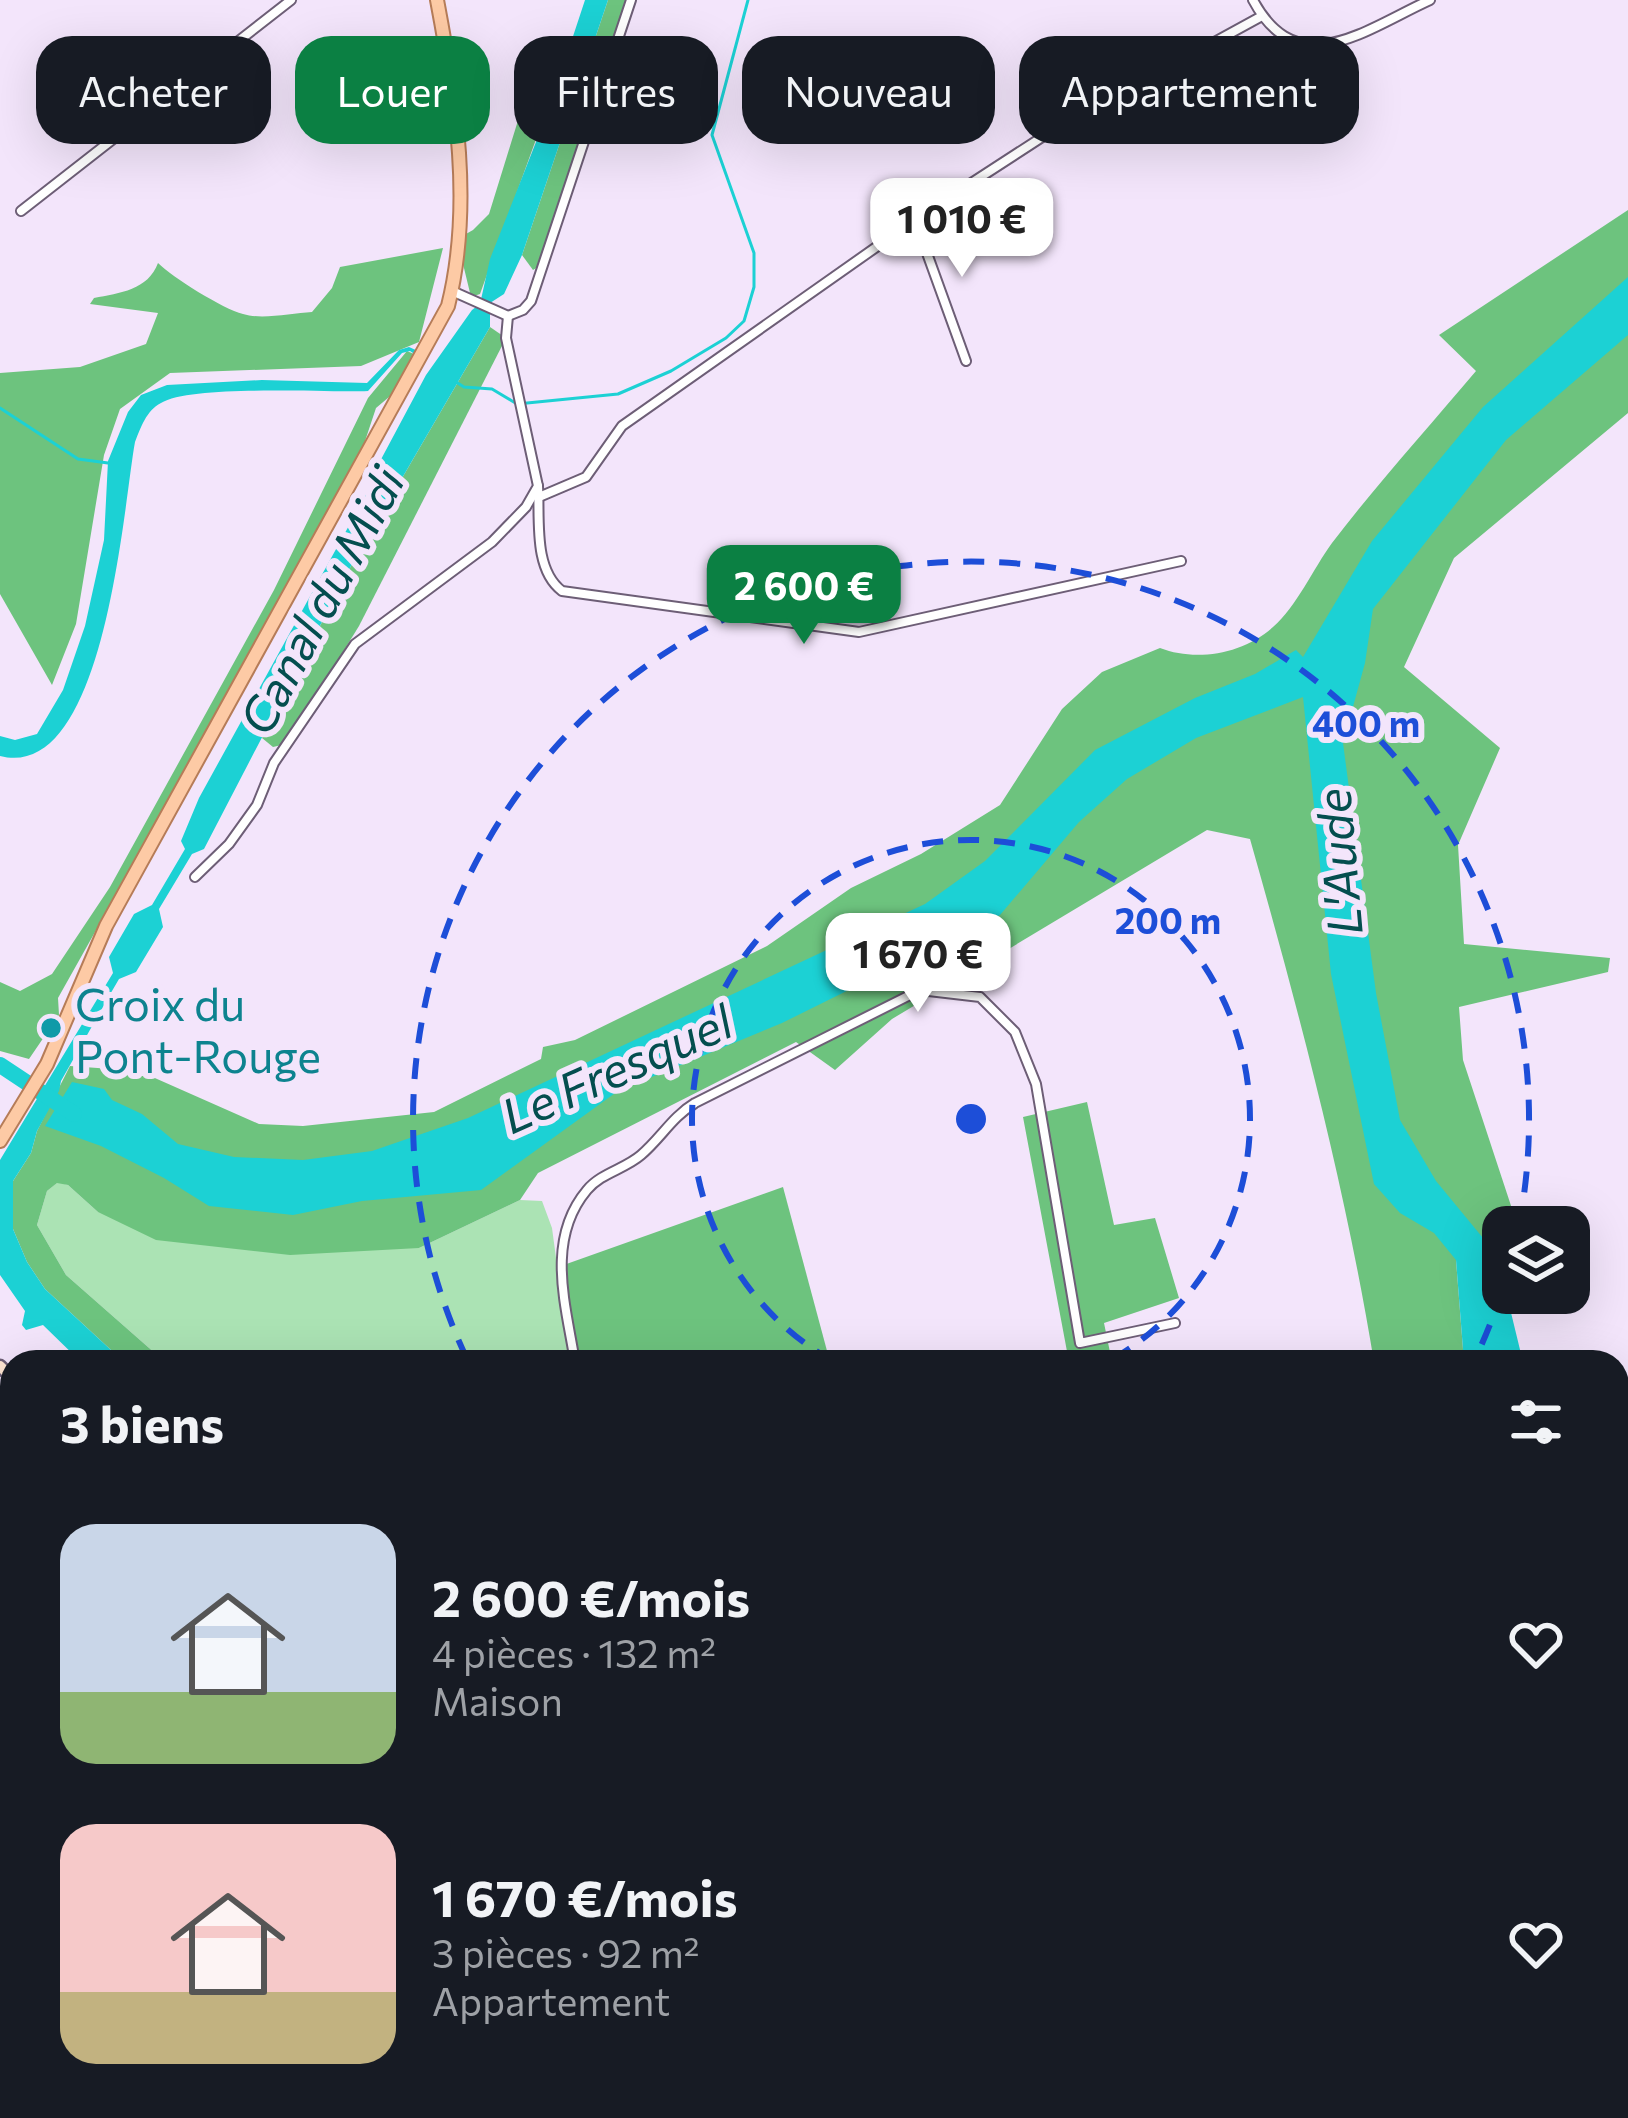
<!DOCTYPE html>
<html lang="fr">
<head>
<meta charset="utf-8">
<style>
  body { margin:0; font-family:Commissioner,sans-serif; background:#20242c; color:#f1f3f6; height:100vh; display:flex; flex-direction:column; font-size:45px; white-space:nowrap }
  * { box-sizing:border-box; margin:0 }
  p { font-size:39px; color:#9ea1a6 }
  .icon { flex:none; width:66px; height:66px; fill:none; stroke:currentColor; stroke-width:2; stroke-linecap:round; stroke-linejoin:round }
  .map { position:relative; flex:1; overflow:hidden }
  .side { position:absolute; left:0px; top:1350px; width:1629px; height:768px; display:flex; flex-direction:column; background:#171b24; border-radius:36px 36px 0 0; box-shadow:0 12px 48px #0002 }
  .side>* { flex:none }
  .banner { position:absolute; left:36px; top:36px; width:1557px; height:108px; display:flex; gap:24px }
  .fabs { position:absolute; left:1482px; top:1206px; display:grid; gap:24px }
  .fabs a { display:grid; place-items:center; width:108px; height:108px; border-radius:24px; background:#171b24; box-shadow:0 12px 48px #0002; font-size:60px }
  .price { position:absolute; translate:-50% -102px; padding:0 27px; border-radius:24px; background:#fff; color:#222; font-size:39px; line-height:78px; filter:drop-shadow(0 3px 6px #0008) }
  .price::after { content:''; position:absolute; left:50%; top:72px; width:36px; height:27px; margin-left:-18px; background:inherit; clip-path:polygon(0 0,100% 0,50% 100%) }
  .price.active { background:#0b8043; color:#fff }
  ul { padding:0; list-style:none }
  li { display:flex; align-items:center; gap:36px; height:300px; padding:0 60px }
  li span { display:grid; place-items:center; flex:none; width:336px; height:240px; border-radius:36px; color:#555 }
  li>.icon { margin-inline-start:auto }
  span .icon { width:144px; height:144px; fill:#fffc; stroke-width:1 }
  li b { font-size:51px }
  h2 { display:flex; justify-content:space-between; align-items:center; height:144px; padding:0 60px; font-size:51px }
  .chip { padding:0 42px; border-radius:36px; background:#171b24; box-shadow:0 12px 48px #0002; font-size:42px; line-height:108px }
  .chip.active { background:#0b8043; color:#fff }
  .map>svg:first-child { display:block }
  .green { fill:#abe3b4 }
  .forest { fill:#6dc37e }
  .water { fill:#1cd1d4 }
  .lines { fill:none; stroke-linecap:round; stroke-linejoin:round }
  .stream { stroke:#1cd1d4; stroke-width:3 }
  .river { stroke:#1cd1d4; stroke-width:16 }
  .street-casing { stroke:#6d5e76; stroke-width:12 }
  .secondary-casing { stroke:#6d5e76; stroke-width:15 }
  .primary-casing { stroke:#b67c58; stroke-width:16 }
  .street { stroke:#fff; stroke-width:8 }
  .secondary { stroke:#fee5d2; stroke-width:10 }
  .primary { stroke:#fdcaa5; stroke-width:12 }
  .ring { fill:none; stroke:#1d4ed8; stroke-width:6; stroke-dasharray:21 15 }
  .culture-dot { fill:#0f9aa8; stroke:#f3e5fb; stroke-width:4.5 }
  .labels { text-anchor:middle; dominant-baseline:central; stroke-width:12; stroke-linejoin:round; paint-order:stroke }
  .culture-label { font-size:45px; fill:#0d838f; stroke:#f3e5fb; text-anchor:start }
  .water-label { font-size:48px; font-style:italic; fill:#044e4f; stroke:#f3e5fb }
  .centre { fill:#1d4ed8; stroke:#f3e5fb; stroke-width:6 }
  .ring-label { font-size:36px; text-anchor:middle; font-weight:bold; fill:#1d4ed8; stroke:#f3e5fb; stroke-width:12; stroke-linejoin:round; paint-order:stroke }
</style>
</head>
<body>
<div class="map">
<svg width="1628" height="2118" viewBox="0 0 1628 2118">
  <rect width="100%" height="100%" fill="#f3e5fb"/>
  <g class="green">
    <polygon points="58,1182 68,1185 98,1212 419,1248 520,1200 542,1201 552,1228 570,1362 165,1362 66,1275 37,1225 47,1191"/>
    <polygon points="12,1669 12,1878 0,1880 0,1673"/>
    <polygon points="12,1953 12,2106 791,2106 794,2118 0,2118 0,1954"/>
  </g>
  <g class="forest">
    <polygon points="608,0 631,0 543,264 533,270 522,255"/>
    <polygon points="547,64 560,73 480,294 471,297 457,239 473,230 489,214 529,85"/>
    <path d="M 1628,210 L 1628,413 L 1454,558 L 1404,667 L 1500,748 L 1458,845 L 1464,944 L 1610,958 L 1608,972 L 1459,1007 L 1463,1060 L 1518,1227 L 1503,1227 L 1503,1237 L 1456,1260 L 1464,1362 L 1374,1362 C 1345,1185 1299,1012 1250,839 L 1207,830 L 892,1019 L 835,1070 L 796,1042 L 538,1173 L 520,1200 L 419,1248 L 290,1255 L 156,1240 L 98,1212 L 68,1185 L 57,1183 L 47,1191 L 37,1225 L 66,1275 L 165,1362 L 124,1362 L 45,1289 L 27,1262 L 13,1229 L 13,1181 L 31,1153 L 37,1131 L 70,1066 L 139,1071 L 259,1124 L 303,1126 L 434,1112 L 541,1059 L 543,1047 L 575,1040 L 767,946 L 851,888 L 921,854 L 1000,805 L 1062,709 L 1102,672 L 1160,648 C 1196,662 1243,654 1273,627 C 1297,606 1313,569 1332,543 C 1377,484 1428,428 1476,371 L 1439,335 Z"/>
    <path d="M 443,248 L 419,342 L 361,366 L 170,373 L 120,409 L 104,455 L 76,624 L 52,685 L 0,594 L 0,373 L 80,367 L 146,344 L 158,313 L 90,304 L 94,298 C 120,293 148,290 158,263 C 172,277 223,309 243,314 C 262,320 292,313 312,312 L 332,288 L 340,267 Z"/>
    <polygon points="490,327 506,338 359,626 286,744 273,747 262,738 352,564"/>
    <polygon points="407,351 416,355 395,392 376,408 362,450 283,597 58,998 59,1015 29,1059 0,1051 0,982 20,991 52,974 110,887 274,590 368,398"/>
    <polygon points="1087,1102 1114,1225 1155,1218 1179,1298 1104,1323 1112,1362 1069,1362 1023,1117"/>
    <polygon points="783,1187 830,1362 570,1362 558,1267"/>
    <polygon points="1420,2106 1581,2106 1582,2118 1416,2118"/>
  </g>
  <g class="water">
    <polygon points="585,0 608,0 522,255 504,294 490,303 490,327 352,564 204,849 192,854 159,909 163,927 136,972 119,979 112,991 61,1081 59,1091 37,1131 31,1153 13,1181 13,1229 27,1262 45,1289 124,1362 81,1362 43,1325 26,1330 22,1325 25,1311 0,1275 0,1160 113,973 109,957 134,914 152,905 185,849 181,841 199,798 373,482 378,465 426,375 472,310 480,304 490,259 549,109"/>
    <polygon points="1628,277 1628,335 1506,440 1373,609 1365,663 1343,743 1376,993 1400,1120 1436,1181 1497,1255 1523,1362 1464,1362 1456,1260 1434,1233 1400,1213 1374,1184 1331,974 1303,697 1196,738 1127,779 1079,822 1000,915 782,1023 618,1091 481,1190 362,1201 293,1215 209,1206 164,1178 101,1146 45,1126 72,1082 104,1089 112,1100 142,1114 178,1144 234,1157 303,1160 372,1151 468,1118 925,904 985,861 1095,750 1195,698 1255,674 1296,650 1303,657 1372,541 1483,407"/>
    <path d="M 409,347 L 418,351 L 416,355 L 410,351 L 402,353 L 368,391 C 326,393 191,384 161,403 C 146,411 141,427 135,442 C 123,508 105,783 0,756 L 0,736 L 15,740 L 37,734 L 63,690 L 85,626 L 104,540 L 108,461 L 128,412 L 141,395 L 167,385 L 262,380 L 367,383 L 399,350 Z"/>
    <polygon points="1617,1998 1628,2049 1628,2118 1582,2118 1581,2106 1617,2106"/>
  </g>
  <g class="lines">
    <g class="stream">
      <polyline points="456,382 464,387 492,389 517,404 618,394 671,371 726,338 744,321 754,287 754,253 712,135 748,0"/>
      <polyline points="0,408 78,459 108,463"/>
    </g>
    <polyline class="river" points="0,1065 74,1114"/>
    <g class="street-casing">
      <g id="street">
        <path d="M 1253,0 C 1298,84 1366,29 1430,0"/>
        <polyline points="21,211 291,0"/>
        <polyline points="915,220 966,361"/>
        <polyline points="452,291 508,316"/>
        <polyline points="508,316 523,310 531,301 631,0"/>
        <path d="M 538,486 C 540,519 533,569 562,591 L 859,632 L 1181,561"/>
        <polyline points="539,497 586,477 622,426 919,217 1050,132 1262,16"/>
        <polyline points="195,877 229,844 257,805 274,763 355,644 492,542 526,507 538,486 506,338 508,316"/>
        <path d="M 575,1362 C 566,1305 545,1240 587,1190 C 601,1173 625,1169 641,1155 C 661,1138 672,1117 695,1103 L 920,990 L 980,997 L 1015,1032 L 1036,1084 L 1080,1343 L 1175,1323"/>
        <polyline points="1617,1413 1628,1422"/>
        <polyline points="1617,1523 1628,1518"/>
        <polyline points="1617,1561 1628,1599"/>
        <polyline points="0,1571 12,1567"/>
        <polyline points="0,1632 7,1658 0,1664"/>
        <polyline points="0,1946 12,1945"/>
      </g>
    </g>
    <g class="secondary-casing">
      <g id="secondary">
        <polyline points="0,1366 12,1378"/>
        <polyline points="847,2106 848,2118"/>
      </g>
    </g>
    <g class="primary-casing">
      <g id="primary">
        <path d="M 0,1141 L 47,1064 L 106,926 L 448,306 C 473,206 456,100 437,0"/>
        <polyline points="0,1906 12,1905"/>
        <polyline points="1168,2106 1177,2118"/>
      </g>
    </g>
    <use href="#street" class="street"/>
    <use href="#secondary" class="secondary"/>
    <use href="#primary" class="primary"/>
  </g>
  <g class="ring">
    <path d="M834 1362A279 279 0 1 1 1108 1362"/>
    <path d="M1502 1291A558 558 0 0 1 1475 1359M467 1359A558 558 0 1 1 1519 1225"/>
  </g>
  <circle class="culture-dot" cx="51" cy="1028" r="12"/>
  <g class="labels">
    <g class="culture-label">
      <text x="75" y="1002">Croix du<tspan x="75" dy="52">Pont-Rouge</tspan></text>
    </g>
    <g class="water-label">
      <text transform="translate(320 600) rotate(-62)">Canal du Midi</text>
      <text transform="translate(1337 862) rotate(-95)">L'Aude</text>
      <text transform="translate(616 1067) rotate(-24)">Le Fresquel</text>
    </g>
  </g>
  <circle cx="971" cy="1119" r="18" class="centre"/>
  <g class="ring-label">
    <text x="1366" y="737">400 m</text>
    <text x="1168" y="934">200 m</text>
  </g>
</svg>
<div class="fabs">
<a><svg class="icon" aria-label="layers" viewBox="0 0 24 24"><path d="M12 4l9 5-9 5-9-5zM3 14l9 5 9-5"/></svg></a>
</div>
<b class="price" style="left:962px;top:280px">1 010 €</b>
<b class="price active" style="left:804px;top:647px">2 600 €</b>
<b class="price" style="left:918px;top:1015px">1 670 €</b>
<div class="banner">
<a class="chip">Acheter</a>
<a class="chip active">Louer</a>
<a class="chip">Filtres</a>
<a class="chip">Nouveau</a>
<a class="chip">Appartement</a>
</div>
<section class="side">
<h2>3 biens<svg class="icon" aria-label="filters" viewBox="0 0 24 24"><path d="M4 7h16M4 17h16"/><circle cx="9" cy="7" r="2"/><circle cx="15" cy="17" r="2"/></svg></h2>
<ul>
<li><span style="background:linear-gradient(#c9d6e8 70%,#8fb573 0)"><svg class="icon" aria-label="home" viewBox="0 0 24 24"><path d="M3 11l9-7 9 7M6 9v11h12V9"/></svg></span><div><b>2 600 €/mois</b><p>4 pièces · 132 m²</p><p>Maison</p></div><svg class="icon" aria-label="heart" viewBox="0 0 24 24"><path d="M12 20l-8-8c-3-5 5-10 8-4 3-6 11-1 8 4z"/></svg></li>
<li><span style="background:linear-gradient(#f6c9c9 70%,#c2b280 0)"><svg class="icon" aria-label="home" viewBox="0 0 24 24"><path d="M3 11l9-7 9 7M6 9v11h12V9"/></svg></span><div><b>1 670 €/mois</b><p>3 pièces · 92 m²</p><p>Appartement</p></div><svg class="icon" aria-label="heart" viewBox="0 0 24 24"><path d="M12 20l-8-8c-3-5 5-10 8-4 3-6 11-1 8 4z"/></svg></li>
</ul>
</section>
</div>
</body>
</html>
